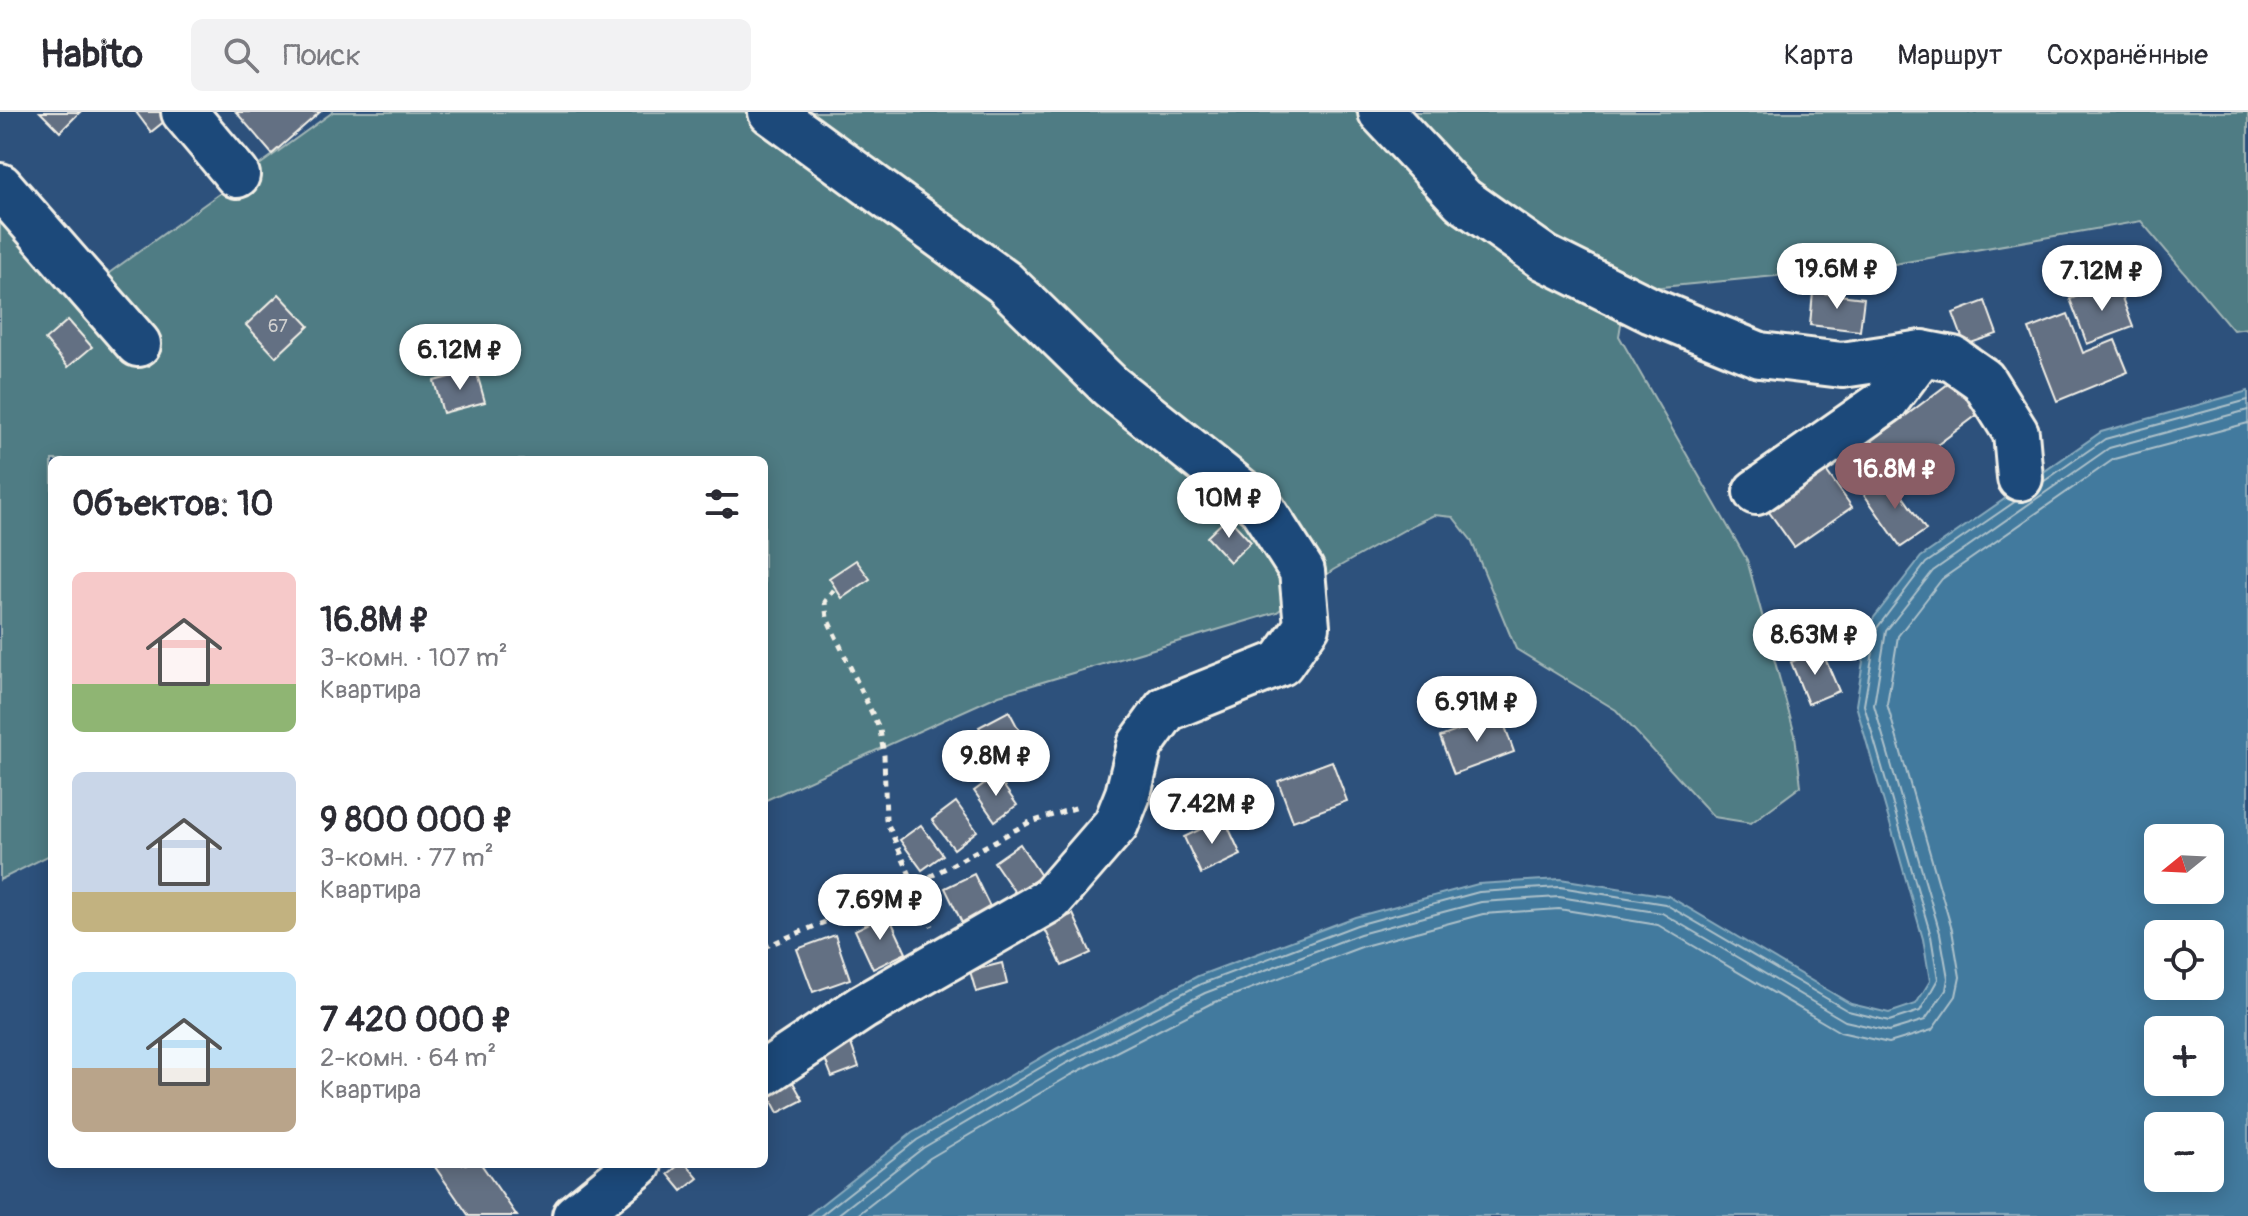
<!DOCTYPE html>
<html lang="ru">
<head>
<meta charset="utf-8">
<style>
  body { margin:0; font-family:Pangolin,sans-serif; background:#f2f2f3; color:#2b2b33; height:100vh; display:flex; flex-direction:column; font-size:30px; white-space:nowrap }
  * { box-sizing:border-box; margin:0 }
  p { font-size:26px; color:#7c7c81 }
  .icon { flex:none; width:44px; height:44px; fill:none; stroke:currentColor; stroke-width:2; stroke-linecap:round; stroke-linejoin:round }
  .map { position:relative; flex:1; overflow:hidden }
  .side { position:absolute; left:48px; top:344px; width:720px; height:712px; display:flex; flex-direction:column; background:#fff; border-radius:12px; box-shadow:0 4px 20px #0003 }
  .side>* { flex:none }
  .needle { width:52px; rotate:252deg }
  .buttons { position:absolute; left:2144px; top:712px; display:grid; gap:16px }
  .buttons a { display:grid; place-items:center; width:80px; height:80px; border-radius:12px; background:#fff; box-shadow:0 4px 20px #0003; font-size:40px }
  .price { position:absolute; translate:-50% -68px; padding:0 18px; border-radius:28px; background:#fff; color:#222; font-size:26px; line-height:52px; filter:drop-shadow(0 2px 4px #0008) }
  .price::after { content:''; position:absolute; left:50%; top:48px; width:24px; height:18px; margin-left:-12px; background:inherit; clip-path:polygon(0 0,100% 0,50% 100%) }
  .price.on { background:#8a5d65; color:#fff }
  ul { padding:0; list-style:none }
  li { display:flex; align-items:center; gap:24px; height:200px; padding:0 24px }
  li span { display:grid; place-items:center; flex:none; width:224px; height:160px; border-radius:12px; color:#555 }
  li>.icon { margin-inline-start:auto }
  span .icon { width:96px; height:96px; fill:#fffc; stroke-width:1 }
  li b { font-size:34px }
  h2 { display:flex; justify-content:space-between; align-items:center; height:96px; padding:0 24px; font-size:34px }
  header { display:flex; align-items:center; gap:48px; box-sizing:border-box; height:112px; padding:0 40px; background:#fff; border-bottom:2px solid #e1e1e2 }
  header strong { font-size:38px }
  nav { display:flex; gap:44px; margin-inline-start:auto; font-size:28px }
  .search { width:560px; height:72px; background:#f2f2f3; display:flex; align-items:center; gap:20px; box-sizing:border-box; padding:0 28px; border-radius:12px; color:#7c7c81; font-size:30px }
  .map>svg:first-child { display:block }
  .green { fill:#4f7b84; stroke:#a2b6b6; stroke-width:2 }
  .water { fill:#427a9e; stroke:#89aabc; stroke-width:2; fill-rule:evenodd }
  .lines { fill:none; stroke-linecap:round; stroke-linejoin:round }
  .shore { stroke:#adc1ca; stroke-width:2 }
  .building { fill:#646f83; stroke:#f4f1e8; stroke-width:2 }
  .minor-casing { stroke:#f4f1e8; stroke-width:50 }
  .path { stroke:#f4f1e8; stroke-width:5; stroke-dasharray:6 6; stroke-linecap:butt }
  .minor { stroke:#1f4a7a; stroke-width:44 }
  .labels { text-anchor:middle; dominant-baseline:central; stroke-width:8; stroke-linejoin:round; paint-order:stroke }
  .number-label { font-size:18px; fill:#d0d0cf }
</style>
</head>
<body>
<header>
<strong>Habito</strong>
<div class="search"><svg class="icon" aria-label="search" viewBox="0 0 24 24"><circle cx="10" cy="10" r="6"/><path d="M15 15l6 6"/></svg>Поиск</div>
<nav><a>Карта</a><a>Маршрут</a><a>Сохранённые</a></nav>
</header>
<div class="map">
<svg width="2248" height="1104" viewBox="0 0 2248 1104">
  <rect width="100%" height="100%" fill="#2d517c"/>
  <filter id="ink" filterUnits="userSpaceOnUse"><feTurbulence type="fractalNoise" baseFrequency=".0125" numOctaves="2"/><feDisplacementMap in="SourceGraphic" scale="16" xChannelSelector="R" yChannelSelector="G"/><feConvolveMatrix kernelMatrix="1 2 1 2 8 2 1 2 1" color-interpolation-filters="sRGB"/></filter>
  <g filter="url(#ink)">
    <polygon class="green" points="333,0 2248,0 2248,216 2233,218 2141,109 1889,153 1651,176 1623,200 1619,224 1747,448 1795,623 1801,674 1751,711 1714,705 1616,598 1516,537 1471,428 1453,405 1434,403 1415,412 1333,458 1277,500 999,583 764,689 764,348 52,348 52,742 0,768 0,59 109,161"/>
    <path class="water" d="M 2248,279 L 2248,1104 L 807,1104 L 912,1021 L 1056,937 L 1198,864 L 1355,805 L 1478,772 L 1560,767 L 1668,784 L 1851,892 L 1889,901 L 1916,892 L 1930,869 L 1923,827 L 1856,593 L 1869,512 L 1921,445 L 2101,320 ZM 2158,726 L 2210,726 L 2210,778 L 2158,778 ZM 2158,822 L 2210,822 L 2210,874 L 2158,874 ZM 2158,918 L 2210,918 L 2210,970 L 2158,970 ZM 2158,1014 L 2210,1014 L 2210,1066 L 2158,1066 Z"/>
    <g class="lines">
      <g class="shore">
        <polyline points="2043,370 2105,327 2248,288"/>
        <polyline points="820,1104 917,1028 1060,944 1201,872 1357,813 1479,780 1560,775 1665,792 1848,899 1889,909 1920,899 1938,867 1931,824 1864,593 1877,516 1926,451 2016,389"/>
        <polyline points="836,1104 923,1036 1065,952 1205,881 1360,822 1481,790 1559,785 1662,801 1845,909 1889,919 1925,908 1946,878 1948,866 1940,821 1874,593 1886,519 1933,459 2109,336 2248,298"/>
        <polyline points="856,1104 930,1046 1071,963 1210,892 1364,834 1483,802 1559,797 1658,813 1840,920 1889,931 1932,918 1956,884 1960,865 1952,818 1887,592 1898,524 1942,467 2114,347 2248,311"/>
      </g>
    </g>
    <g class="building">
      <polygon points="40,0 80,0 60,20"/>
      <polygon points="136,0 160,0 166,8 151,20"/>
      <polygon points="236,0 320,0 272,42"/>
      <polygon points="2116,170 2133,215 2087,232 2070,187"/>
      <polygon points="1813,180 1864,186 1860,219 1810,213"/>
      <polygon points="279,182 309,214 276,245 246,213"/>
      <polygon points="1985,189 1997,222 1965,233 1953,201"/>
      <polygon points="2068,202 2083,241 2115,228 2128,260 2057,289 2029,217"/>
      <polygon points="68,208 92,235 68,255 45,228"/>
      <polygon points="476,258 485,290 443,301 434,269"/>
      <polygon points="1956,266 1981,300 1897,363 1872,329"/>
      <polygon points="1822,353 1852,395 1794,435 1764,393"/>
      <polygon points="1889,364 1926,418 1901,435 1863,381"/>
      <polygon points="1228,405 1251,430 1230,450 1207,425"/>
      <polygon points="856,448 870,467 842,486 829,466"/>
      <polygon points="1821,537 1839,579 1808,592 1791,550"/>
      <polygon points="1009,599 1028,635 999,651 979,615"/>
      <polygon points="1501,603 1514,640 1454,662 1440,625"/>
      <polygon points="1332,649 1347,689 1293,709 1278,669"/>
      <polygon points="996,663 1017,693 995,709 974,679"/>
      <polygon points="956,690 977,719 954,737 932,708"/>
      <polygon points="1224,706 1241,743 1201,762 1184,725"/>
      <polygon points="921,713 943,743 922,758 900,728"/>
      <polygon points="1020,732 1041,764 1016,782 994,750"/>
      <polygon points="974,762 992,799 963,813 945,776"/>
      <polygon points="888,802 906,841 873,857 855,818"/>
      <polygon points="1073,802 1091,841 1062,854 1044,815"/>
      <polygon points="835,823 850,867 813,880 797,837"/>
      <polygon points="1002,851 1007,872 976,880 970,859"/>
      <polygon points="850,929 859,955 832,965 822,939"/>
      <polygon points="790,965 803,988 778,1001 766,978"/>
      <polygon points="433,1052 481,1052 517,1104 469,1104"/>
      <polygon points="680,1052 686,1052 698,1066 682,1079 668,1062"/>
    </g>
    <g class="lines">
      <g class="minor-casing">
        <g id="minor">
          <polyline points="184,0 237,63"/>
          <polyline points="1381,0 1463,88 1545,146 1652,199 1760,243 1842,253 1922,241 1953,247 1983,268 2016,321 2020,366"/>
          <polyline points="0,74 138,232"/>
          <polyline points="1756,380 1886,289 1922,241"/>
          <polyline points="764,961 863,895 1051,787 1116,712 1128,682 1140,633 1166,597 1281,551 1307,514 1302,459 1261,395 1110,274 1004,170 771,0"/>
          <polyline points="575,1104 639,1052"/>
        </g>
      </g>
      <g class="path">
        <polyline points="834,478 825,490 827,506 880,618 884,643 886,708 932,814"/>
        <polyline points="764,835 913,774 1028,711 1081,694"/>
      </g>
      <use href="#minor" class="minor"/>
    </g>
  </g>
  <g class="labels">
    <g class="number-label">
      <text x="278" y="214">67</text>
    </g>
  </g>
</svg>
<div class="buttons">
<a><svg class="needle" viewBox="-14 -14 28 28"><path d="M0-13l5 13h-10z" fill="#e53935"/><path d="M0 13l5-13h-10z" fill="#7c7c81"/></svg></a>
<a><svg class="icon" aria-label="locate" viewBox="0 0 24 24"><circle cx="12" cy="12" r="6"/><path d="M12 2v4M12 18v4M2 12h4M18 12h4"/></svg></a>
<a>+</a>
<a>−</a>
</div>
<b class="price" style="left:1837px;top:199px">19.6M ₽</b>
<b class="price" style="left:2102px;top:201px">7.12M ₽</b>
<b class="price" style="left:460px;top:280px">6.12M ₽</b>
<b class="price on" style="left:1895px;top:399px">16.8M ₽</b>
<b class="price" style="left:1229px;top:428px">10M ₽</b>
<b class="price" style="left:1815px;top:565px">8.63M ₽</b>
<b class="price" style="left:1477px;top:632px">6.91M ₽</b>
<b class="price" style="left:996px;top:686px">9.8M ₽</b>
<b class="price" style="left:1212px;top:734px">7.42M ₽</b>
<b class="price" style="left:880px;top:830px">7.69M ₽</b>
<section class="side">
<h2>Объектов: 10<svg class="icon" aria-label="filters" viewBox="0 0 24 24"><path d="M4 7h16M4 17h16"/><circle cx="9" cy="7" r="2"/><circle cx="15" cy="17" r="2"/></svg></h2>
<ul>
<li><span style="background:linear-gradient(#f6c9c9 70%,#8fb573 0)"><svg class="icon" aria-label="home" viewBox="0 0 24 24"><path d="M3 11l9-7 9 7M6 9v11h12V9"/></svg></span><div><b>16.8M ₽</b><p>3-комн. · 107 m²</p><p>Квартира</p></div></li>
<li><span style="background:linear-gradient(#c9d6e8 75%,#c2b280 0)"><svg class="icon" aria-label="home" viewBox="0 0 24 24"><path d="M3 11l9-7 9 7M6 9v11h12V9"/></svg></span><div><b>9 800 000 ₽</b><p>3-комн. · 77 m²</p><p>Квартира</p></div></li>
<li><span style="background:linear-gradient(#bfe0f5 60%,#b9a48a 0)"><svg class="icon" aria-label="home" viewBox="0 0 24 24"><path d="M3 11l9-7 9 7M6 9v11h12V9"/></svg></span><div><b>7 420 000 ₽</b><p>2-комн. · 64 m²</p><p>Квартира</p></div></li>
</ul>
</section>
</div>
</body>
</html>
